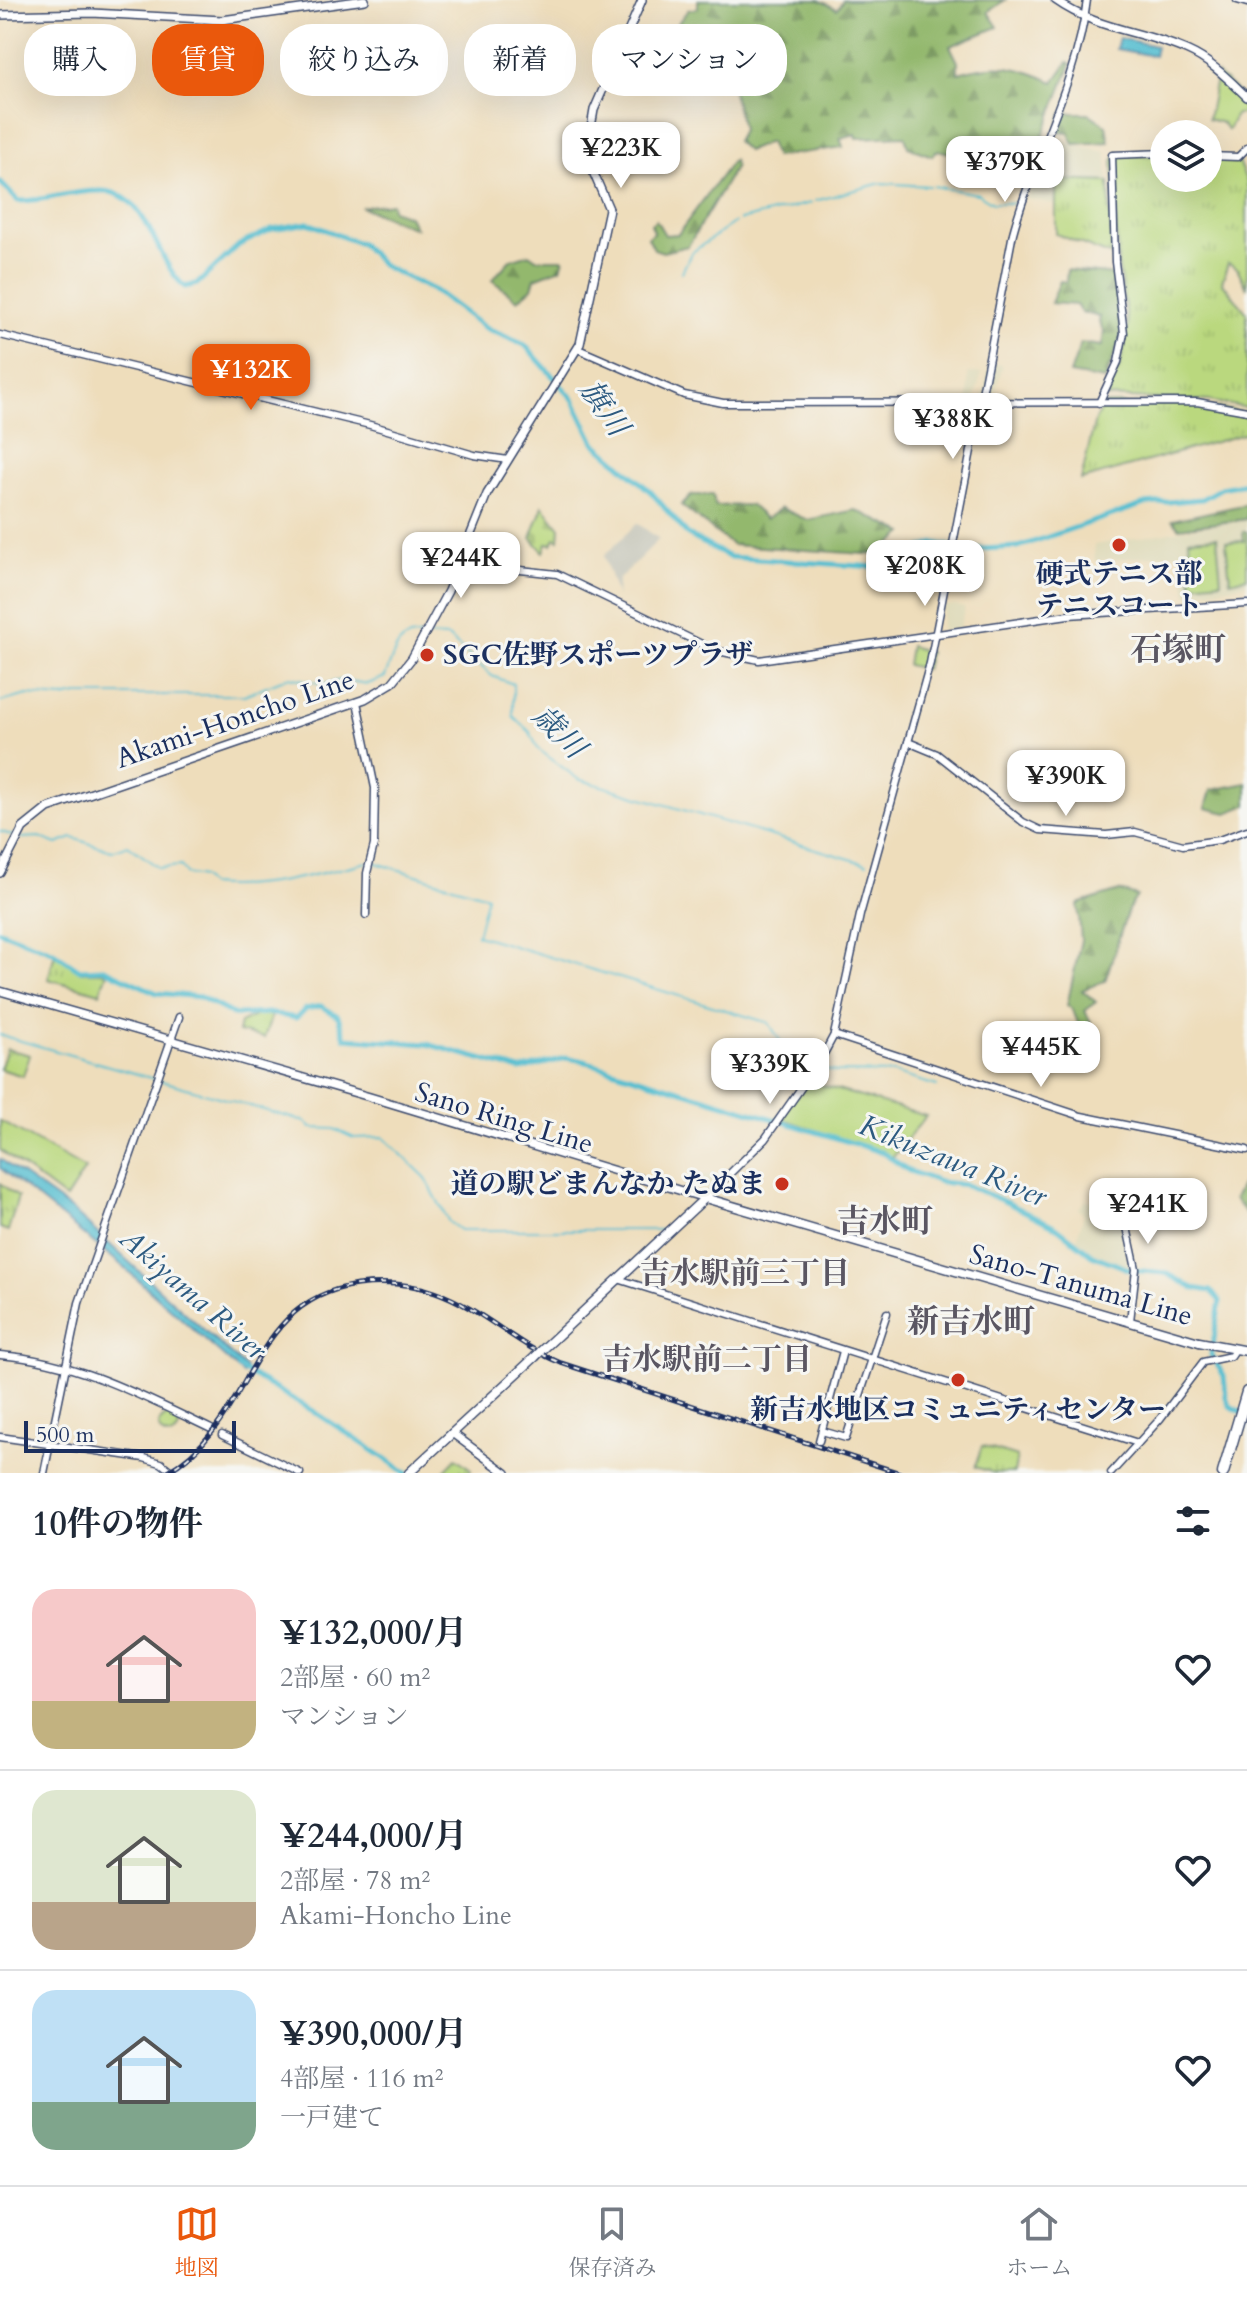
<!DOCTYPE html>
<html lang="ja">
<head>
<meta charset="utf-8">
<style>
  body { margin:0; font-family:Cardo,"Noto Serif JP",serif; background:#f2f2f3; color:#1f2937; height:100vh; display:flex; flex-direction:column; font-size:30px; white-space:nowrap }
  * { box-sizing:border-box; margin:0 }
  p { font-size:26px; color:#747a83 }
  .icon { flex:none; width:44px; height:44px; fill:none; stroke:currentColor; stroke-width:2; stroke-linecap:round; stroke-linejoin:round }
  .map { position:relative; height:1473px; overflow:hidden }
  .panel { display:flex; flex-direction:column; background:#fff; flex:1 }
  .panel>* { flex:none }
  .hud { position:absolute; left:24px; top:24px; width:800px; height:72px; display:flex; gap:16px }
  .controls { position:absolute; left:1150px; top:120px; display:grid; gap:16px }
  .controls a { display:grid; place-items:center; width:72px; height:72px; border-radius:50%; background:#fff; box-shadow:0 8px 32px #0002; font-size:40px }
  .scale { position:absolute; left:24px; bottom:20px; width:212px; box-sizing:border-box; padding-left:8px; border:4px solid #1b2f5e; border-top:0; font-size:22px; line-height:28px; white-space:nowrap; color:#1b2f5e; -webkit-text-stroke:6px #f6f6f2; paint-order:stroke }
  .price { position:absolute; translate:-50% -68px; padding:0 18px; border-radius:16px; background:#fff; color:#222; font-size:26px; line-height:52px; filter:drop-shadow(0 2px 4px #0008) }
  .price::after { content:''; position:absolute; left:50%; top:48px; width:24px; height:18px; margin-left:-12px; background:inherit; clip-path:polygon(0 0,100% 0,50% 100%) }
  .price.active { background:#ea580c; color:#fff }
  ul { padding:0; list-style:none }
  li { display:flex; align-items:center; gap:24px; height:200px; padding:0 32px }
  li+li { border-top:2px solid #e0e1e3 }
  li span { display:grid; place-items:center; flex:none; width:224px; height:160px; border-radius:24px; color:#555 }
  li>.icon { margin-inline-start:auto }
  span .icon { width:96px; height:96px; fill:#fffc; stroke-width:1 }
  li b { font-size:34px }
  h2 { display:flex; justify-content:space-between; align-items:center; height:96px; padding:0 32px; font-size:34px }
  .tag { padding:0 28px; border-radius:32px; background:#fff; box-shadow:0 8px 32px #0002; font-size:28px; line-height:72px }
  .tag.active { background:#ea580c; color:#fff }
  .tab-bar { display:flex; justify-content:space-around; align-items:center; height:112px; border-top:2px solid #e0e1e3; background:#fff; font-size:22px; color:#747a83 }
  .tab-bar a { display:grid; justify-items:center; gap:4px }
  .tab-bar .active { color:#ea580c }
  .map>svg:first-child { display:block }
  .built { fill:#ded9b8 }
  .industrial { fill:#c5c5b8 }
  .grass { fill:#bad87e; stroke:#6a846e; stroke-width:2 }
  .forest { fill:url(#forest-firs); stroke:#577466; stroke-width:2 }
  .cemetery { fill:url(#cemetery-stones); stroke:#6a846e; stroke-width:2 }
  .park { fill:url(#park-tufts); stroke:#6a846e; stroke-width:2 }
  .water { fill:#54bed0; stroke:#387697; stroke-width:2 }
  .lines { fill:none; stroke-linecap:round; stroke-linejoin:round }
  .stream { stroke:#54bed0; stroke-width:2 }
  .river { stroke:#54bed0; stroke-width:5 }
  .tertiary-casing { stroke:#3b496c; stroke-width:9 }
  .secondary-casing { stroke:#3b496c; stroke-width:10 }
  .primary-casing { stroke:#3b496c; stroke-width:11 }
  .motorway-casing { stroke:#3b496c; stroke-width:13 }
  .tertiary { stroke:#fff; stroke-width:6 }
  .secondary { stroke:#fff; stroke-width:7 }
  .primary { stroke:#fff; stroke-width:8 }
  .motorway { stroke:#fff; stroke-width:10 }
  .rail-casing { stroke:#1b2f5e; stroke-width:5 }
  .rail { stroke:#f6f6f2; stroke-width:2; stroke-dasharray:6; stroke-linecap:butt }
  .primary-bridge-casing { stroke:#3b496c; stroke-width:11; stroke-linecap:butt }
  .primary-bridge { stroke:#fff; stroke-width:8 }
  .poi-dot { fill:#c8321e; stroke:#f6f6f2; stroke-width:3 }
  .labels { text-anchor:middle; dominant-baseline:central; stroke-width:6; stroke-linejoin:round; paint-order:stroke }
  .poi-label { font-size:28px; font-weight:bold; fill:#1b2f5e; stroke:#f6f6f2 }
  .street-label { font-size:28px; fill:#1b2f5e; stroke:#f6f6f2 }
  .water-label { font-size:30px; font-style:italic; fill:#2c5a80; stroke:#f6f6f2 }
  .neighbourhood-label { font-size:30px; font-weight:bold; fill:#5a5662; stroke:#f6f6f2 }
  .quarter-label { font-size:32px; font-weight:bold; fill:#5a5662; stroke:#f6f6f2 }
</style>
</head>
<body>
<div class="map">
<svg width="1247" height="1473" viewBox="0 0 1247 1473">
  <defs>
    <pattern id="forest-firs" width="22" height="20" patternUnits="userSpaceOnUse" patternTransform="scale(2)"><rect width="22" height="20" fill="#93b86d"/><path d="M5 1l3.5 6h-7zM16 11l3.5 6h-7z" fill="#77965d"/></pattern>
    <pattern id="cemetery-stones" width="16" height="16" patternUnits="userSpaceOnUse" patternTransform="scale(2)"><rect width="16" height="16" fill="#bad87e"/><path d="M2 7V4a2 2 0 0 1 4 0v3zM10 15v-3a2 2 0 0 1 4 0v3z" fill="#9fba6f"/></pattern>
    <pattern id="park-tufts" width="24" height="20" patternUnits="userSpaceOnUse" patternTransform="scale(2)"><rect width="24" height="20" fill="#bad87e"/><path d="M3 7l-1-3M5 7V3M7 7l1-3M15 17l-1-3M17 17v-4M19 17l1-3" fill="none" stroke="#9fba6f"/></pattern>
  </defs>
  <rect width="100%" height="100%" fill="#f6f6f2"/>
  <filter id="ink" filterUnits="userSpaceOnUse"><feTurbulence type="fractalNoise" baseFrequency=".0125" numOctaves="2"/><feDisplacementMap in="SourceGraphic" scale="16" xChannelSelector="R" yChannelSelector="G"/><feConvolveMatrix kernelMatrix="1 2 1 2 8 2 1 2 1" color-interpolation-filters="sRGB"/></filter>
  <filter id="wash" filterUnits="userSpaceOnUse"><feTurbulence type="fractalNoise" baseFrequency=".006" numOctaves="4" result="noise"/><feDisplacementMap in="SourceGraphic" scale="32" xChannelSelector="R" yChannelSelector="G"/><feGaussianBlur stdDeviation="1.8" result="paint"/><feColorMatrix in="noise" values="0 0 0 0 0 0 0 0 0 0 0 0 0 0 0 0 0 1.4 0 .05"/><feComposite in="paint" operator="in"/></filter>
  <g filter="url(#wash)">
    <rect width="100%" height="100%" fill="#edb"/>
    <g class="built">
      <polygon points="1060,141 1106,152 1109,182 1056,180 1055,204 1026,199 1050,142"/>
      <polygon points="989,363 1003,365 993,400 983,396"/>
      <polygon points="968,373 982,373 974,400 968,400"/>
      <polygon points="1247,519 1247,583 1244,584 1187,595 1182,553 1095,561 1094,545"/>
      <polygon points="955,605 965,608 959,629 944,631 941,628 944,606"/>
      <polygon points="717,1175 717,1183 708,1190 685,1187 685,1176"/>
      <polygon points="1085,1200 1126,1209 1124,1227 1133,1269 1090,1253 1076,1241 1084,1214 1078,1209"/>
    </g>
    <polygon class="industrial" points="637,523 659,539 618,580 617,597 604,556"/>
    <g class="grass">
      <polygon points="1217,74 1247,100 1242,114 1236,114 1228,130 1222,123 1208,119"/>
      <polygon points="1243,532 1247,532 1247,577 1230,581 1226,542 1244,541"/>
      <polygon points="1217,537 1221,581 1192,584 1189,539"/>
      <polygon points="910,646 929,652 925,669 907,665"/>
      <polygon points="807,1081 926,1116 893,1157 780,1118"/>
      <polygon points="0,1121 85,1169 66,1199 0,1150"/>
      <circle cx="169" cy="1426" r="10"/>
    </g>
    <g class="forest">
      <path d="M 698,0 L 819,0 L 837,9 L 843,0 L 1005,0 L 988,12 L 998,27 L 950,46 L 958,62 L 958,73 C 998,61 1017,66 1054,82 L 1068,62 L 1071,64 L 1034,159 L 1012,152 L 1010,158 L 980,152 L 969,158 L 938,150 L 932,156 L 908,147 L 905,136 L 857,138 L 856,134 L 840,138 L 843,147 L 775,157 L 769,142 L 747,151 L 736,141 L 742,130 C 739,104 725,90 738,64 L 712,32 L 641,67 L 639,61 L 674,28 L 688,10 L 698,8 Z"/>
      <polygon points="1062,113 1088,113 1106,125 1109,142 1074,144 1068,132 1056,131"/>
      <polygon points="733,160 735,167 688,246 663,252 654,249 648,237 654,231 651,224 656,220 665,235 678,234"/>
      <polygon points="391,203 392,210 409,216 415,228 361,207"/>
      <polygon points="529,254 536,259 564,259 561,268 535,278 532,288 518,300 492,280 510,260"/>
      <polygon points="1067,270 1115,275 1121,337 1105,380 1070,374 1081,343 1102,346 1104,331 1099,323 1100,317 1081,312 1076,305 1051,303 1060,281 1066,282"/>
      <polygon points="692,495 713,495 715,506 750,505 766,519 781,508 807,520 856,510 904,533 878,555 732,545 681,505"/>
      <polygon points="1247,504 1247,519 1179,528 1172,520"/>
      <polygon points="1247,783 1247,805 1227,813 1206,808 1211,790"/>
      <polygon points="1119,891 1137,896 1128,910 1105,981 1082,990 1096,1002 1085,1011 1091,1022 1080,1028 1072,1008 1067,1006 1081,940 1078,904"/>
      <polygon points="1247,1173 1247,1216 1234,1199"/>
    </g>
    <polygon class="cemetery" points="543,506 560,528 559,540 555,538 552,544 547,543 544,552 531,538"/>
    <g class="park">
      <polygon points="1164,155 1164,178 1208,178 1208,157 1237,159 1247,182 1247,288 1237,268 1228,263 1222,282 1247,313 1247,408 1209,401 1104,397 1120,366 1128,325 1118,264 1113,161 1116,156"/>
      <polygon points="1056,180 1109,182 1112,256 1056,234"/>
      <polygon points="1103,404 1192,404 1247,413 1247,433 1081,480 1095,420"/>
      <polygon points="55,953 81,972 107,972 100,993 48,979"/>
      <polygon points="259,1014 272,1015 264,1038 238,1032 240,1023"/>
      <polygon points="7,1049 30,1055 23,1076 0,1069"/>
      <polygon points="0,1183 18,1197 8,1231 0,1228"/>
      <polygon points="982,1446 1017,1457 1014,1473 994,1473 975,1467"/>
      <polygon points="456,1458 471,1469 469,1473 443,1472"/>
    </g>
    <g class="water">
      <polygon points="1119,38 1156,46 1154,56 1116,49"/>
      <polygon points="0,1159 73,1211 246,1368 243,1374 119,1263 0,1168"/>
    </g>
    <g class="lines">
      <g class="stream">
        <polyline points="933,186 978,194 993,203 1014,203"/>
        <polyline points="815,201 881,183 929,186"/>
        <polyline points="740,220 811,203"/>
        <polyline points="682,272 691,253 735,222"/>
        <polyline points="426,636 448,637 492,676 513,684 513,716 530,732 538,749 578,779 867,864"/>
        <path d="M 0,702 L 28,695 L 62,698 L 78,695 L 244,695 L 289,677 L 325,684 L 342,680 L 368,684 L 385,677 C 393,659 395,634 420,636"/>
        <polyline points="0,831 13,836"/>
        <path d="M 21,838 L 39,837 L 57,844 L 73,838 L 112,851 L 128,845 L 159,868 L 181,866 L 186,874 L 202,877 L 208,885 C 263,890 314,875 367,862"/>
        <polyline points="373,862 487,896 477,935 769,1023 794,1063 836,1072 893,1073 937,1086"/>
        <polyline points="0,1035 306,1122 311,1128 334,1129 354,1138 383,1137 425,1177 449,1222 460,1230 660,1230"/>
      </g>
      <g class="river">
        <path d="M 0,182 L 18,201 C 45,201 71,191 98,191 C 150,189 153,260 185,287 L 197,284 L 239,245 L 272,229 L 308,223 L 361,244 L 385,267 L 435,291 L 485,328 L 525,345 L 573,399 L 594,442 L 651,492 L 688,535 L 729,557 L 875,567 L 935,543 L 965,550 L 1018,547 L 1145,504 L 1202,499 L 1221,488 L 1247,483"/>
        <polyline points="0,931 52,951 80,970 104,969 157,993 200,997 234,1015 268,1013 296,1018 306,1009 321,1006 338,1016 345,1038 427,1044 520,1070 566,1058 580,1060 882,1152 909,1171 940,1182 966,1185 1010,1204 1056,1227 1092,1255 1131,1270 1166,1273 1193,1288 1211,1291 1220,1301 1211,1355 1224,1376 1226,1397 1230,1406 1247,1415"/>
        <polyline points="239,1368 315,1412 407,1473"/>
      </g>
    </g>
  </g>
  <g filter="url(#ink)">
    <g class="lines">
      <g class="tertiary-casing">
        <g id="tertiary">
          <polyline points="1237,0 1247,3"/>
          <polyline points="1208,156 1238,157 1247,148"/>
          <polyline points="0,335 370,425 474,455 508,460"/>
          <polyline points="578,349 684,395 723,403 1197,402 1247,411"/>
          <polyline points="1099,403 1118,362 1124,333 1115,262 1112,155 1164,153"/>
          <polyline points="463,552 502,568 557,574 714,650 759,660 1068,615 1247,604"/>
          <polyline points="357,702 375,788 374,845 367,873 366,915"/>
          <polyline points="908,742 937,754 1023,822 1040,830 1106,835 1135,832 1183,845 1219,840 1247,830"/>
          <polyline points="834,1035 1081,1116 1247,1150"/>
          <path d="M 705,1198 L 765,1139 L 820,1061 L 834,1035 L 860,915 L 930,663 L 1013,233 C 1034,154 1077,83 1087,0"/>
          <polyline points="1129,1207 1127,1227 1136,1269 1130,1321"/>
          <polyline points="618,1279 1138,1443"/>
          <path d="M 0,1355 C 77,1361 142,1396 211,1429"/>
          <polyline points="822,1431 846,1438 887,1313"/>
          <polyline points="222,1435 300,1473"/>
          <polyline points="0,1437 144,1458 161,1463 174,1473"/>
          <polyline points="819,1441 843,1351"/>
          <polyline points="44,1473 79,1303 179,1017"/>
          <polyline points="1111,1473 1160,1419 1203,1362 1231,1356 1235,1350"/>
        </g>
      </g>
      <g class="secondary-casing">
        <g id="secondary">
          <path d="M 1055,0 C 1099,31 1142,30 1188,51 C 1211,61 1229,80 1247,97"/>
          <polyline points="0,15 92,13 222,20 365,0"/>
          <polyline points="0,873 23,828 48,808 365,699 392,683 412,658 448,591 487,494 580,344 609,209 591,167 589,139 594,110 642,0"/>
          <polyline points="0,991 370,1097 705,1198"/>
          <polyline points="452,1433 506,1473"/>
        </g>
      </g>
      <g class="primary-casing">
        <g id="primary">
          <polyline points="540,1352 705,1198 1199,1342 1247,1351"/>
          <polyline points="409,1473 535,1357"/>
        </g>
      </g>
      <g class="motorway-casing">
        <polyline id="motorway" points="1223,1473 1247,1392"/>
      </g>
      <use href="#tertiary" class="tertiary"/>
      <use href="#secondary" class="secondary"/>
      <use href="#primary" class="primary"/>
      <use href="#motorway" class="motorway"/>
      <g class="rail-casing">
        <path id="rail" d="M 165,1473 C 257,1422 245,1301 357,1285 C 383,1282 409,1283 435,1292 C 481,1308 516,1345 561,1363 L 900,1473"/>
      </g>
      <use href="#rail" class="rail"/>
      <g class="primary-bridge-casing">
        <polyline id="primary-bridge" points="535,1357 540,1352"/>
      </g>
      <use href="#primary-bridge" class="primary-bridge"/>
    </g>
  </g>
  <g class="poi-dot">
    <circle cx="1119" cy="545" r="8"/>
    <circle cx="427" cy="655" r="8"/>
    <circle cx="782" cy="1184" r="8"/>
    <circle cx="958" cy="1380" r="8"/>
  </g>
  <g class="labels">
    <g class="poi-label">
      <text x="1119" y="574">硬式テニス部<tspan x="1119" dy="32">テニスコート</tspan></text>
      <text x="443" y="655" text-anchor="start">SGC佐野スポーツプラザ</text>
      <text x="766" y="1184" text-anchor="end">道の駅どまんなか たぬま</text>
      <text x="958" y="1410">新吉水地区コミュニティセンター</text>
    </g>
    <g class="street-label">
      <text transform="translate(235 719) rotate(-19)">Akami-Honcho Line</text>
      <text transform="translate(504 1118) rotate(17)">Sano Ring Line</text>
      <text transform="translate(1081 1285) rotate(16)">Sano-Tanuma Line</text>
    </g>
    <g class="water-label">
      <text transform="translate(604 408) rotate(55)">旗川</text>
      <text transform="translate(559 732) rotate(45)">歳川</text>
      <text transform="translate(953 1161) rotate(22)">Kikuzawa River</text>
      <text transform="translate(193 1294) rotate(41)">Akiyama River</text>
    </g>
    <g class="neighbourhood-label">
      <text x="745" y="1273">吉水駅前三丁目</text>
      <text x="707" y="1359">吉水駅前二丁目</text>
    </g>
    <g class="quarter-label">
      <text x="1178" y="650">石塚町</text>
      <text x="885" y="1222">吉水町</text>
      <text x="971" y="1322">新吉水町</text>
    </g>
  </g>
</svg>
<div class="controls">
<a><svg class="icon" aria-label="layers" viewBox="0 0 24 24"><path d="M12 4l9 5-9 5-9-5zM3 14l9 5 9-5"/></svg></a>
</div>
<div class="scale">500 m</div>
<b class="price" style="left:621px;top:190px">¥223K</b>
<b class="price" style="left:1005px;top:204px">¥379K</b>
<b class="price active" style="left:251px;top:412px">¥132K</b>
<b class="price" style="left:953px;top:461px">¥388K</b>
<b class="price" style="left:461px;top:600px">¥244K</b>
<b class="price" style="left:925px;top:608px">¥208K</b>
<b class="price" style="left:1066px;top:818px">¥390K</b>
<b class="price" style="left:1041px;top:1089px">¥445K</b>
<b class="price" style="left:770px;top:1106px">¥339K</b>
<b class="price" style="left:1148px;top:1246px">¥241K</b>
<div class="hud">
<a class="tag">購入</a>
<a class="tag active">賃貸</a>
<a class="tag">絞り込み</a>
<a class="tag">新着</a>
<a class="tag">マンション</a>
</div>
</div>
<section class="panel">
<h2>10件の物件<svg class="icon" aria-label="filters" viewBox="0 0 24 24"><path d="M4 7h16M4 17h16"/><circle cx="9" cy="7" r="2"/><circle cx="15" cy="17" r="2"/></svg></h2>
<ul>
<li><span style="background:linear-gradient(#f6c9c9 70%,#c2b280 0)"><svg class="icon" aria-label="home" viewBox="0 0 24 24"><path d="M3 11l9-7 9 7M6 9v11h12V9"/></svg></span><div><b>¥132,000/月</b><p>2部屋 · 60 m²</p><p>マンション</p></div><svg class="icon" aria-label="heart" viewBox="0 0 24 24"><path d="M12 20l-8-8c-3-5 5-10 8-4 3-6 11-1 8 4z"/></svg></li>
<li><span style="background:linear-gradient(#dfe7d0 70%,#b9a48a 0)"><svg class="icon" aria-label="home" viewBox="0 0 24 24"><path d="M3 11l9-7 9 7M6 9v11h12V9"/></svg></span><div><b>¥244,000/月</b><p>2部屋 · 78 m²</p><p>Akami-Honcho Line</p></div><svg class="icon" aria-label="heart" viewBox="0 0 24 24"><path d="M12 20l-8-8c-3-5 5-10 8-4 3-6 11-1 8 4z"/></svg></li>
<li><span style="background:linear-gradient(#bfe0f5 70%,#7fa58c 0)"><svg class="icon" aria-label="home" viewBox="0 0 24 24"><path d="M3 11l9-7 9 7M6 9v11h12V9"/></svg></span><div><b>¥390,000/月</b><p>4部屋 · 116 m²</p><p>一戸建て</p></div><svg class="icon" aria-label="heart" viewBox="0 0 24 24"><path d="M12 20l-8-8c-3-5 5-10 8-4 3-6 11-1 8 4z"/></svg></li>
</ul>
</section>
<nav class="tab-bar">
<a class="active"><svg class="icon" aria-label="map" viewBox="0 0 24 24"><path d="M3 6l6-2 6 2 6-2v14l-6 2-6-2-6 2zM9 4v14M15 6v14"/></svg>地図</a>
<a><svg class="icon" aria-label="saved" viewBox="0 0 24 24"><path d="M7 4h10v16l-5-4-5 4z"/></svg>保存済み</a>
<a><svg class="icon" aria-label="home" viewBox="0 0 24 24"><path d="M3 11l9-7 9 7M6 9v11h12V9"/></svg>ホーム</a>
</nav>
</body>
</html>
